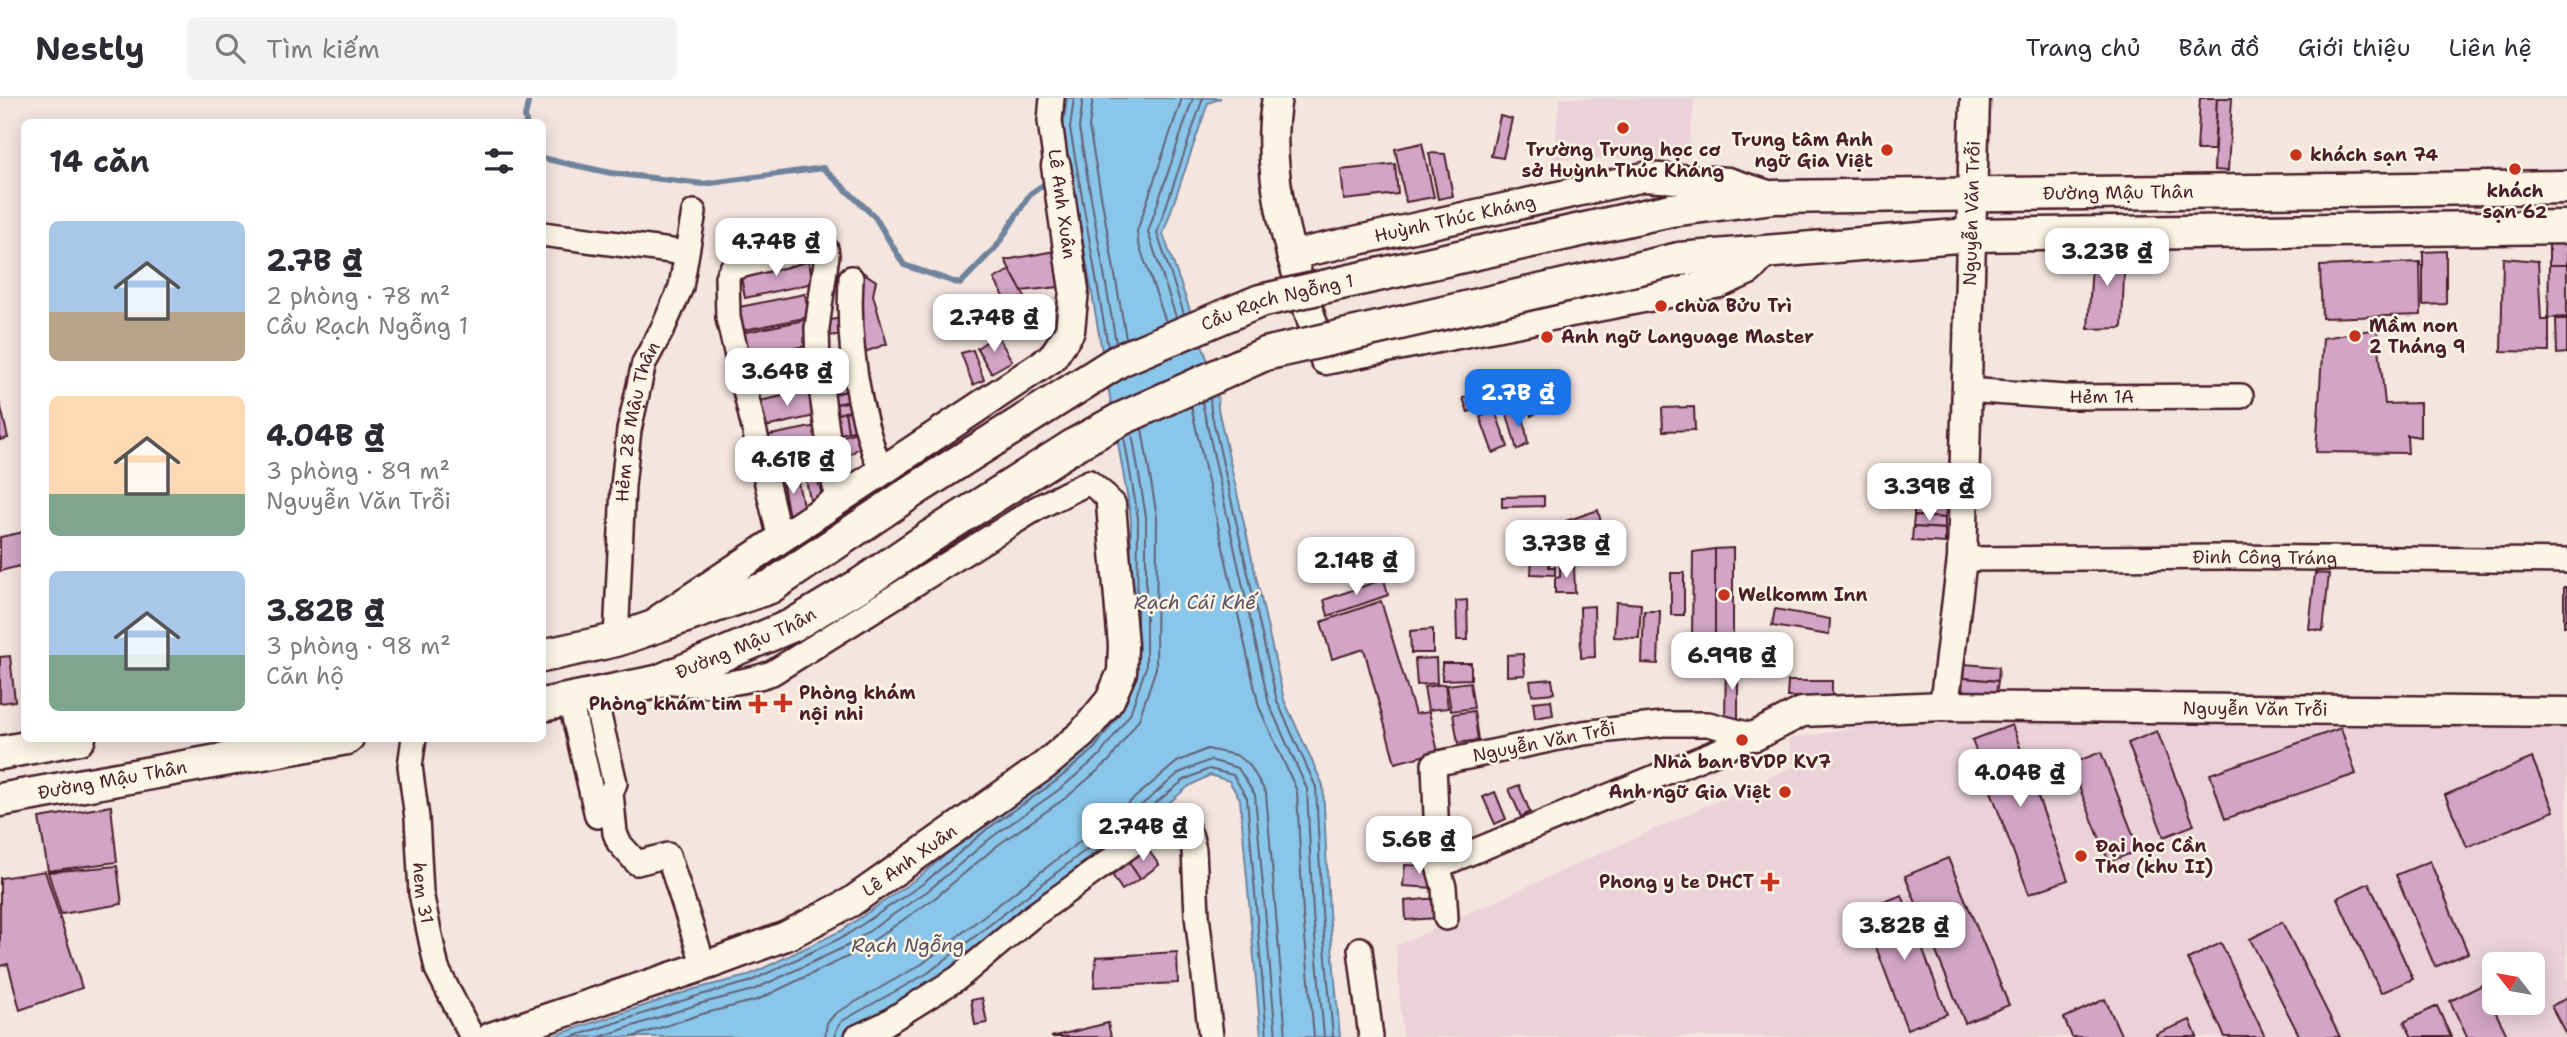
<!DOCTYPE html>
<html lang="vi">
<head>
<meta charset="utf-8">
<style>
  body { margin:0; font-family:"Shantell Sans",sans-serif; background:#f2f2f3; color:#2b2b33; height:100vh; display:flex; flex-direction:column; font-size:26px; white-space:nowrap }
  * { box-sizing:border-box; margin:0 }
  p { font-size:23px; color:#7c7c81 }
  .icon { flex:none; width:38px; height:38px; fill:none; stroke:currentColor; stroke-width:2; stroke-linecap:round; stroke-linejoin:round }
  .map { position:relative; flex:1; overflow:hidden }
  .side { position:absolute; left:21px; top:21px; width:525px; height:623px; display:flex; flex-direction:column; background:#fff; border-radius:10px; box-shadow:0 4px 18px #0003 }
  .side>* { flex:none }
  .needle { width:46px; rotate:301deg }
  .buttons { position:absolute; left:2482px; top:854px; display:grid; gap:14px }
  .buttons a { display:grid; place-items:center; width:63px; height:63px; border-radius:10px; background:#fff; box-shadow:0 4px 18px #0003; font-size:35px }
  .price { position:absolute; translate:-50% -60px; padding:0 16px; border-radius:14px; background:#fff; color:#222; font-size:23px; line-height:46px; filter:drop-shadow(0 2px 4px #0008) }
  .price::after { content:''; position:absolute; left:50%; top:42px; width:21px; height:16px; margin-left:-10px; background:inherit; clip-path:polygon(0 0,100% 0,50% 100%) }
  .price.selected { background:#1a73e8; color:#fff }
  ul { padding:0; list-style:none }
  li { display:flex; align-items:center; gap:21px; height:175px; padding:0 28px }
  li span { display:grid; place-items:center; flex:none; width:196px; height:140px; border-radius:10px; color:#555 }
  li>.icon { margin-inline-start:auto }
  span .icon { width:84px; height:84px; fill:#fffc; stroke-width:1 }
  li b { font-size:30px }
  h2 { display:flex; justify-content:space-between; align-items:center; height:84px; padding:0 28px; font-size:30px }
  header { display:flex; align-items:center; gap:42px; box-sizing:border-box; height:98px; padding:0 35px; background:#fff; border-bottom:2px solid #e1e1e2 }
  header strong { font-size:33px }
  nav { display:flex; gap:38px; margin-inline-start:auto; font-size:24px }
  .search { width:490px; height:63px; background:#f2f2f3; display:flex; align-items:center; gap:18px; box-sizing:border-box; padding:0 24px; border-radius:10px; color:#7c7c81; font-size:26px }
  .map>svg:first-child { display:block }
  .built { fill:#ead2d8; fill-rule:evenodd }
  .water { fill:#89c6e9; stroke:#70839d; stroke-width:2 }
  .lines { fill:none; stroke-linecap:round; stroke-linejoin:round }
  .shore { stroke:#636277; stroke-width:2 }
  .stream { stroke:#70839d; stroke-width:6 }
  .building { fill:#d2a4c6; stroke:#4a1f2b; stroke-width:2 }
  .minor-casing { stroke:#4a1f2b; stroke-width:28 }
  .tertiary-casing { stroke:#4a1f2b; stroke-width:33 }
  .secondary-casing { stroke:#4a1f2b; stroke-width:37 }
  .minor { stroke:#fcf5e5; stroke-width:23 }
  .tertiary { stroke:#fcf5e5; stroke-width:28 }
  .secondary { stroke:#fcf5e5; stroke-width:32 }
  .secondary-bridge-casing { stroke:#4a1f2b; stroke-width:37; stroke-linecap:butt }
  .secondary-bridge { stroke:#fcf5e5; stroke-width:32 }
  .poi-dot { fill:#c8321e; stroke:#fcf5e5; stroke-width:2.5 }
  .labels { text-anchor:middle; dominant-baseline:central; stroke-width:5; stroke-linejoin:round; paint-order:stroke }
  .poi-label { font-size:18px; font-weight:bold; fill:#4a1f2b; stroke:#fcf5e5; text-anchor:start }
  .street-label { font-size:18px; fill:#4a1f2b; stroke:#fcf5e5 }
  .water-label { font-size:19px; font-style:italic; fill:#5d5164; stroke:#fcf5e5 }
</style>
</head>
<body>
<header>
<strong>Nestly</strong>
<div class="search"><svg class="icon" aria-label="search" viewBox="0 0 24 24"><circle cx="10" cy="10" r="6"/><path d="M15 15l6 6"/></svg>Tìm kiếm</div>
<nav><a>Trang chủ</a><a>Bản đồ</a><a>Giới thiệu</a><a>Liên hệ</a></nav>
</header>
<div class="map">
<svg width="2567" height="939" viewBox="0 0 2567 939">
  <rect width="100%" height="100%" fill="#f4e5df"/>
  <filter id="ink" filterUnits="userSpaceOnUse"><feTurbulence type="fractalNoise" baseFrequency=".0143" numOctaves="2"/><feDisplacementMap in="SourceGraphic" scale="14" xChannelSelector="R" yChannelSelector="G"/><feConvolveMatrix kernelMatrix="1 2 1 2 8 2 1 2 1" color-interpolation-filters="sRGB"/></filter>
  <g filter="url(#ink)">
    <g class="built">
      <polygon points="1560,0 1695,0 1687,60 1553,61"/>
      <path d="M 1970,615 L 2567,631 L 2567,939 L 1403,939 L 1396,848 L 1794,668 L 1789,641 L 1923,618 ZM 2494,866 L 2532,866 L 2532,905 L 2494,905 Z"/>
    </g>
    <polygon class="water" points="1067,0 1221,0 1208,5 1163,136 1217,289 1218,311 1284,602 1323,687 1329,814 1340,939 1261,939 1240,701 1229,683 1210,677 1189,688 1134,734 937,888 860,932 844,939 550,939 695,891 747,878 841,833 919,779 982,726 1130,568 1131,420 1063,29"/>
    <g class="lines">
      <g class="shore">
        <polyline points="1074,0 1070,30 1108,249"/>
        <polyline points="1083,0 1079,30 1116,245"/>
        <polyline points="1093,0 1089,29 1126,240"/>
        <polyline points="1184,216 1157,135 1203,0"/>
        <polyline points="1176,219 1148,134 1193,0"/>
        <polyline points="1166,224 1138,144 1137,133 1182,0"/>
        <polyline points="1210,300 1211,313 1277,603 1316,689 1322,815 1333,939"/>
        <polyline points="1202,304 1269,606 1307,691 1313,816 1324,939"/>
        <polyline points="1191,308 1259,609 1297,693 1303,817 1314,939"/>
        <polyline points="1124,339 1138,420 1137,529"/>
        <polyline points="1074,772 1184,682 1209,671 1233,677 1247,700 1267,939"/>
        <polyline points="572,939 697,898 749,884 845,838 924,785 987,731 1055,684 1094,651 1120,615"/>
        <polyline points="600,939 699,906 753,892 849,847 929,792 992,739 1060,691 1100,657 1130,616 1146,569 1146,419 1132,335"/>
        <polyline points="632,939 702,916 757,902 855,855 935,800 998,747 1067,699 1110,662 1139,621 1156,570 1157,419 1142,331"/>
        <polyline points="825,939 827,925 836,915 922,866 1118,714 1177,664 1207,651 1236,657 1249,666 1266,695 1286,939"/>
        <polyline points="835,939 837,930 842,923 928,875 1124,722 1179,675 1210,662 1238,670 1255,697 1276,939"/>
      </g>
      <g class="stream">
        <polyline points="526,24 525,19 529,0"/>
        <polyline points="542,60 611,75 703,86 823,70 875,119 904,167 960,186 997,148 1030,96 1049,83"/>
      </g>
    </g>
    <g class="building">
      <polygon points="2200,0 2217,0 2214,52 2197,52"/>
      <polygon points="2217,0 2232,0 2228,73 2214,72"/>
      <polygon points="1500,18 1512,21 1503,60 1491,58"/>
      <polygon points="1422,45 1434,99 1406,104 1395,51"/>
      <polygon points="1429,55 1445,56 1453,98 1438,101"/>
      <polygon points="1395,66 1398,96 1344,102 1341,72"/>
      <rect x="2549" y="138" width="18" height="29"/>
      <polygon points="2125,149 2122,230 2088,231 2093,150"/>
      <polygon points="1055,153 1059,189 1021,193 1005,162"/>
      <polygon points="2446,153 2446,206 2423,207 2423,154"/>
      <polygon points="808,159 813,185 745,200 740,174"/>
      <polygon points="2503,160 2538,163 2541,222 2549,222 2549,254 2501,253"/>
      <polygon points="2420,164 2421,217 2322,220 2320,168"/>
      <polygon points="2549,167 2567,167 2567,219 2548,220"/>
      <polygon points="1010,172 1039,225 1024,234 994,181"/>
      <polygon points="861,173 876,183 873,197 887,246 862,255 859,180"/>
      <polygon points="805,196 809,219 744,232 739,209"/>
      <polygon points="846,219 848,236 826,238 826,223"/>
      <polygon points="2556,221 2567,221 2567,255 2557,256"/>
      <polygon points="805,222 810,247 746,260 741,235"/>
      <polygon points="2377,231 2385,306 2420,305 2420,339 2407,337 2408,355 2316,354 2323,240"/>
      <polygon points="997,237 1012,263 991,275 977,250"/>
      <polygon points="973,252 984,282 973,287 961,255"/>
      <polygon points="806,256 811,282 756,293 751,267"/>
      <polygon points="848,258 849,268 827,274 827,262"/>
      <polygon points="849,268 850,274 828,279 827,274"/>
      <polygon points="853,274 855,284 828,290 828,279"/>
      <polygon points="855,284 855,291 830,297 828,290"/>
      <polygon points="814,291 819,317 761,330 755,304"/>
      <polygon points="855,291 858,301 832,307 830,297"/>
      <polygon points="1482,293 1489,307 1468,314 1463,300"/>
      <polygon points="1537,299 1542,312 1531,318 1526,304"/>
      <polygon points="857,302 859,311 834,317 832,307"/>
      <polygon points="0,305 8,340 0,342"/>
      <polygon points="1694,309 1695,332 1663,333 1662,310"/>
      <polygon points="859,311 863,331 848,334 845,314"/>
      <polygon points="1522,312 1528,346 1517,352 1507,316"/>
      <polygon points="1495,313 1508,349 1493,355 1480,319"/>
      <polygon points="845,314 848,334 836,337 834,317"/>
      <polygon points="822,327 827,354 765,366 760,339"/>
      <polygon points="859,333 865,345 847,359 837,340"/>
      <polygon points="804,372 815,373 823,400 811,406"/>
      <polygon points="796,376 805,416 789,419 782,382"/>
      <polygon points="1544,398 1544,408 1502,409 1502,399"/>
      <polygon points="1894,398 1946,402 1946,411 1894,408"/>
      <polygon points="1914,409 1946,411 1945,420 1914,418"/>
      <polygon points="1598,412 1602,429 1569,438 1566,423"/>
      <polygon points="1914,418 1945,420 1945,431 1913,429"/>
      <polygon points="1913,429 1945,431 1945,445 1912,443"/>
      <polygon points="24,434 24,467 0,473 0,439"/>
      <polygon points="1733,450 1733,542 1715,542 1715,451"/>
      <polygon points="1715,451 1715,542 1692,540 1693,454"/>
      <polygon points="1532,458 1549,459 1549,469 1555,469 1555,477 1531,476"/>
      <polygon points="1560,467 1574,467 1575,495 1555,495 1555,480 1560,479"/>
      <rect x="1671" y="475" width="13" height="42"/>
      <polygon points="2315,475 2329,476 2323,533 2309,531"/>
      <polygon points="1384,481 1388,497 1328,518 1324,502"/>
      <rect x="2564" y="489" width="3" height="39"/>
      <polygon points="1467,502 1468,542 1457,542 1456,503"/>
      <polygon points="1381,503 1415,616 1429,614 1438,654 1395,665 1364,551 1332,561 1321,524"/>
      <polygon points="1616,504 1641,506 1639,540 1614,539"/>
      <polygon points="1594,508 1595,559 1581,560 1580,509"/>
      <polygon points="1775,511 1830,521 1829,537 1772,528"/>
      <polygon points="1644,513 1660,513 1658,566 1642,565"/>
      <polygon points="1433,531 1433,555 1411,555 1410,533"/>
      <polygon points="1523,556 1525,577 1507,578 1507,557"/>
      <polygon points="10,558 15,603 0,605 0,559"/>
      <polygon points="1436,560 1437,585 1417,587 1415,561"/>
      <polygon points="1442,565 1471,565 1471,581 1442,582"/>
      <polygon points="1726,565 1738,565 1738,623 1725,623"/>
      <polygon points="1964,566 1999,569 1998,583 1963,580"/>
      <polygon points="1963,580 1998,583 1996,596 1962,594"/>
      <polygon points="1552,581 1554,595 1532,597 1530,583"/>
      <polygon points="1788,583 1832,583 1832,599 1787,599"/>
      <polygon points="1470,584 1474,610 1451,613 1447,587"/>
      <polygon points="1445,586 1448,610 1428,612 1424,589"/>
      <polygon points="1551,602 1553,617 1535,620 1533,604"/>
      <polygon points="1474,613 1478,642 1458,645 1453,616"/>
      <polygon points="2012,627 2068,782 2029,796 1972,642"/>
      <polygon points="2341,630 2356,676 2225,721 2210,676"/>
      <polygon points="2157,633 2194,727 2164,739 2128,645"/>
      <polygon points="2101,654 2139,752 2109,764 2070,666"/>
      <polygon points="2532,660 2554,713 2467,749 2445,697"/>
      <polygon points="1519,687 1530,714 1521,719 1509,691"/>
      <polygon points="1495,694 1506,721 1495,726 1483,699"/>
      <polygon points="111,708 117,764 48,773 39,720"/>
      <polygon points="1429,722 1430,759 1407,760 1406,723"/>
      <polygon points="1147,750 1159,767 1140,781 1128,763"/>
      <polygon points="1948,760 2009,907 1965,925 1905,778"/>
      <polygon points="1128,763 1140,781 1122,792 1111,775"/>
      <polygon points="2430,763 2468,855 2435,869 2396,777"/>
      <polygon points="1405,767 1435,768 1434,790 1403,788"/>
      <polygon points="117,768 122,806 61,816 48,774"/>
      <polygon points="45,773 82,890 20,912 8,866 0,868 0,780"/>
      <polygon points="2369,785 2413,881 2381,895 2337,800"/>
      <polygon points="1902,797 1947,916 1907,931 1862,812"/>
      <polygon points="1437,800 1438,820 1406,822 1405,803"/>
      <polygon points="2282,824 2340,939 2300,939 2250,841"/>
      <polygon points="2221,845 2265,939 2225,939 2188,861"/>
      <polygon points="1177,854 1178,885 1094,889 1096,859"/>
      <polygon points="2482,887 2508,939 2467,939 2450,903"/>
      <polygon points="982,900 987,925 975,927 971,902"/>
      <polygon points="2567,900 2567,938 2551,908"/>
      <polygon points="2105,901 2122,939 2072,939 2064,920"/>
      <polygon points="2437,908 2451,939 2412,939 2404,924"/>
      <polygon points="2190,922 2197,939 2157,939 2156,936"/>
      <polygon points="1108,925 1111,939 1051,939"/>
    </g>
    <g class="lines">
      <g class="minor-casing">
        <g id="minor">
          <polyline points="1052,0 1050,23 1056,68"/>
          <polyline points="542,136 686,155"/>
          <path d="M 851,180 C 847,245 858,313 881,374"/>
          <path id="s1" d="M 1966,292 L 2065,299 L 2241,298"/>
          <polyline points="780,441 728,220 727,179 732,170 821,147 826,151 827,157 817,230 818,268 837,404"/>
          <path id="s2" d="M 1962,461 L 2226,459 L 2567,463"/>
          <path id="s3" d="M 616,542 L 623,388 L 629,332 L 644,265 L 663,230 L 681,189 L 694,114"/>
          <path d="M 663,584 C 706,588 731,589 772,575 L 1037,410 L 1089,384 L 1106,398 L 1111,407"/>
          <polyline points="594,597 615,685 611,695 615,735 619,745 637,765 668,757 704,868"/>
          <polyline points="570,602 597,718"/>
          <polygon points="1663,626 1708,626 1755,638 1438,768 1434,666 1583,635"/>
          <path id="s4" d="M 414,640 L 410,668 L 417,720 L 421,795 L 437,871 L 472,939"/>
          <polyline points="1438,768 1444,789 1446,820"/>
          <polyline points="1360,851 1371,939"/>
          <polyline points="857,939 883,927 958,880 1030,820 1156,729 1168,724 1179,724 1187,730 1191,739 1194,752 1197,817 1211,939"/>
        </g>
      </g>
      <g class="tertiary-casing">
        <g id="tertiary">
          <path d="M 1277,0 C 1261,84 1299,183 1325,262 L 1720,185 L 1749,172 L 1767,153"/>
          <path id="s5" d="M 1291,157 L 1644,79 L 1728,84 L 1774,99"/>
          <polyline points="661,520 1052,260 1070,233 1074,192 1056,68"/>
          <path id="s6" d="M 1944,608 L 1962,461 L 1975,0"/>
          <path id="s7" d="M 1755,638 L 1802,614 L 1944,608 L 2567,614"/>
          <path id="s8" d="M 491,939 L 716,864 L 786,838 L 851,804 L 1045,667 L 1082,636 L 1110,602 L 1122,574 L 1123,547 L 1111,407"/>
        </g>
      </g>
      <g class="secondary-casing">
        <g id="secondary">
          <path id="s9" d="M 1671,112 L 1774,99 L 2567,89"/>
          <polyline points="1679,161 1969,137 2567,129"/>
          <polyline points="542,558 616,542 770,489 919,389"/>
          <path id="s10" d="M 542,607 L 657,584 L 793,527 L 860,487 L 930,439"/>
          <polyline points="0,655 79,640"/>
          <path id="s11" d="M 0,702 L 347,640"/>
        </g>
      </g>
      <use href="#minor" class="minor"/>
      <use href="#tertiary" class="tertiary"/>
      <use href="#secondary" class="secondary"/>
      <g class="secondary-bridge-casing">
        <g id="secondary-bridge">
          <path id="s12" d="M 919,389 L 1120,262 L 1260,203 L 1671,112"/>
          <polyline points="930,439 1076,346 1121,321 1265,256 1679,161"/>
        </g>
      </g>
      <use href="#secondary-bridge" class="secondary-bridge"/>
    </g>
  </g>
  <g class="poi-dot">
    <circle cx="1623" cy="30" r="7"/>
    <circle cx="1887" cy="52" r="7"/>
    <circle cx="2296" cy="57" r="7"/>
    <circle cx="2515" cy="71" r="7"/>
    <circle cx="1661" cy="208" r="7"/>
    <circle cx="2355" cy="238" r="7"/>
    <circle cx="1547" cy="239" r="7"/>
    <circle cx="1724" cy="497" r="7"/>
    <path d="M779.5 594.5h7v7h7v7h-7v7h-7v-7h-7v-7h7z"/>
    <path d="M754.5 595.5h7v7h7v7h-7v7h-7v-7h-7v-7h7z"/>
    <circle cx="1742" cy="642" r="7"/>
    <circle cx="1785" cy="694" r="7"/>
    <circle cx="2081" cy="758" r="7"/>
    <path d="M1766.5 773.5h7v7h7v7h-7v7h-7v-7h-7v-7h7z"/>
  </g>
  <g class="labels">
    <g class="poi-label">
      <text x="1873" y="42" text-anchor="end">Trung tâm Anh<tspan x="1873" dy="21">ngữ Gia Việt</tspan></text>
      <text x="1623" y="52" text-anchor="middle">Trường Trung học cơ<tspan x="1623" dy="21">sở Huỳnh Thúc Kháng</tspan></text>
      <text x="2310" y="57">khách sạn 74</text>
      <text x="2515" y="93" text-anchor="middle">khách<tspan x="2515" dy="21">sạn 62</tspan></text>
      <text x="1675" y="208">chùa Bửu Trì</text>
      <text x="2369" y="228">Mầm non<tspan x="2369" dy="21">2 Tháng 9</tspan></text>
      <text x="1561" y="239">Anh ngữ Language Master</text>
      <text x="1738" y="497">Welkomm Inn</text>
      <text x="799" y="595">Phòng khám<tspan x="799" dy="21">nội nhi</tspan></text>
      <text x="742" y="606" text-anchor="end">Phòng khám tim</text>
      <text x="1742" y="664" text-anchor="middle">Nhà ban BVDP KV7</text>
      <text x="1771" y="694" text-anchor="end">Anh ngữ Gia Việt</text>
      <text x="2095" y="748">Đại học Cần<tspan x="2095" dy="21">Thơ (khu II)</tspan></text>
      <text x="1754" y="784" text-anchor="end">Phong y te DHCT</text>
    </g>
    <g class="street-label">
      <text stroke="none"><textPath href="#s9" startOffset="448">Đường Mậu Thân</textPath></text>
      <text transform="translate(1062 106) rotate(82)">Lê Anh Xuân</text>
      <text stroke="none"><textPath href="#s6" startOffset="494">Nguyễn Văn Trỗi</textPath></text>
      <text stroke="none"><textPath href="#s5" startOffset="168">Huỳnh Thúc Kháng</textPath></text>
      <text stroke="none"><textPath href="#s12" startOffset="406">Cầu Rạch Ngỗng 1</textPath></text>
      <text stroke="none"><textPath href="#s1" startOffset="136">Hẻm 1A</textPath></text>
      <text stroke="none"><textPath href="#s3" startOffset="220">Hẻm 28 Mậu Thân</textPath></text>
      <text stroke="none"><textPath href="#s2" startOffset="303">Đinh Công Tráng</textPath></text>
      <text stroke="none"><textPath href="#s10" startOffset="214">Đường Mậu Thân</textPath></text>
      <text stroke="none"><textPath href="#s7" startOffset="506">Nguyễn Văn Trỗi</textPath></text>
      <text transform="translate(1544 644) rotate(-11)">Nguyễn Văn Trỗi</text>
      <text stroke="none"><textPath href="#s11" startOffset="114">Đường Mậu Thân</textPath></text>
      <text stroke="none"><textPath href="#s8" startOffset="457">Lê Anh Xuân</textPath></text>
      <text stroke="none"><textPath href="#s4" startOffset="156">hem 31</textPath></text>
    </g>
    <g class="water-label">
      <text x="1195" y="504">Rạch Cái Khế</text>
      <text x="908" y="847">Rạch Ngỗng</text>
    </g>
  </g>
</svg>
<div class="buttons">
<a><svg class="needle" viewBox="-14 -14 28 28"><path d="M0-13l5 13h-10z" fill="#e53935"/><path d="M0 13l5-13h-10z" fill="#7c7c81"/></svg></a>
</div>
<b class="price" style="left:776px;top:180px">4.74B ₫</b>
<b class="price" style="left:2107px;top:190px">3.23B ₫</b>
<b class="price" style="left:994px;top:256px">2.74B ₫</b>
<b class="price" style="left:787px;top:310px">3.64B ₫</b>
<b class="price selected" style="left:1518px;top:331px">2.7B ₫</b>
<b class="price" style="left:793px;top:398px">4.61B ₫</b>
<b class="price" style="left:1929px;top:425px">3.39B ₫</b>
<b class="price" style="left:1566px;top:482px">3.73B ₫</b>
<b class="price" style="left:1356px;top:499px">2.14B ₫</b>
<b class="price" style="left:1732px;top:594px">6.99B ₫</b>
<b class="price" style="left:2020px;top:711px">4.04B ₫</b>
<b class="price" style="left:1143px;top:765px">2.74B ₫</b>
<b class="price" style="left:1419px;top:778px">5.6B ₫</b>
<b class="price" style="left:1904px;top:864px">3.82B ₫</b>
<section class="side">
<h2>14 căn<svg class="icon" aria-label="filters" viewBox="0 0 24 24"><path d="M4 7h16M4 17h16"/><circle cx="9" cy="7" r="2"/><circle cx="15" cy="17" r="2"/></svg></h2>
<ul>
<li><span style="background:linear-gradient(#a9c7e8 65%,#b9a48a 0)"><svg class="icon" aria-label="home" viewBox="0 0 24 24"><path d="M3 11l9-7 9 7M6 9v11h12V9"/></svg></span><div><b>2.7B ₫</b><p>2 phòng · 78 m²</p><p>Cầu Rạch Ngỗng 1</p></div></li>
<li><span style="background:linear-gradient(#ffd9b3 70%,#7fa58c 0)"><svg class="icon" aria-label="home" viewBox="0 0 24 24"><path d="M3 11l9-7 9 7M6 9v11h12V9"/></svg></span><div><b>4.04B ₫</b><p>3 phòng · 89 m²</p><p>Nguyễn Văn Trỗi</p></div></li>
<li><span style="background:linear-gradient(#a9c7e8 60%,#7fa58c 0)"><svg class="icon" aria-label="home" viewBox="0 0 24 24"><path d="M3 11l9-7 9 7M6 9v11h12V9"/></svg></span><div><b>3.82B ₫</b><p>3 phòng · 98 m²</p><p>Căn hộ</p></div></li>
</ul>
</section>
</div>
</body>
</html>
